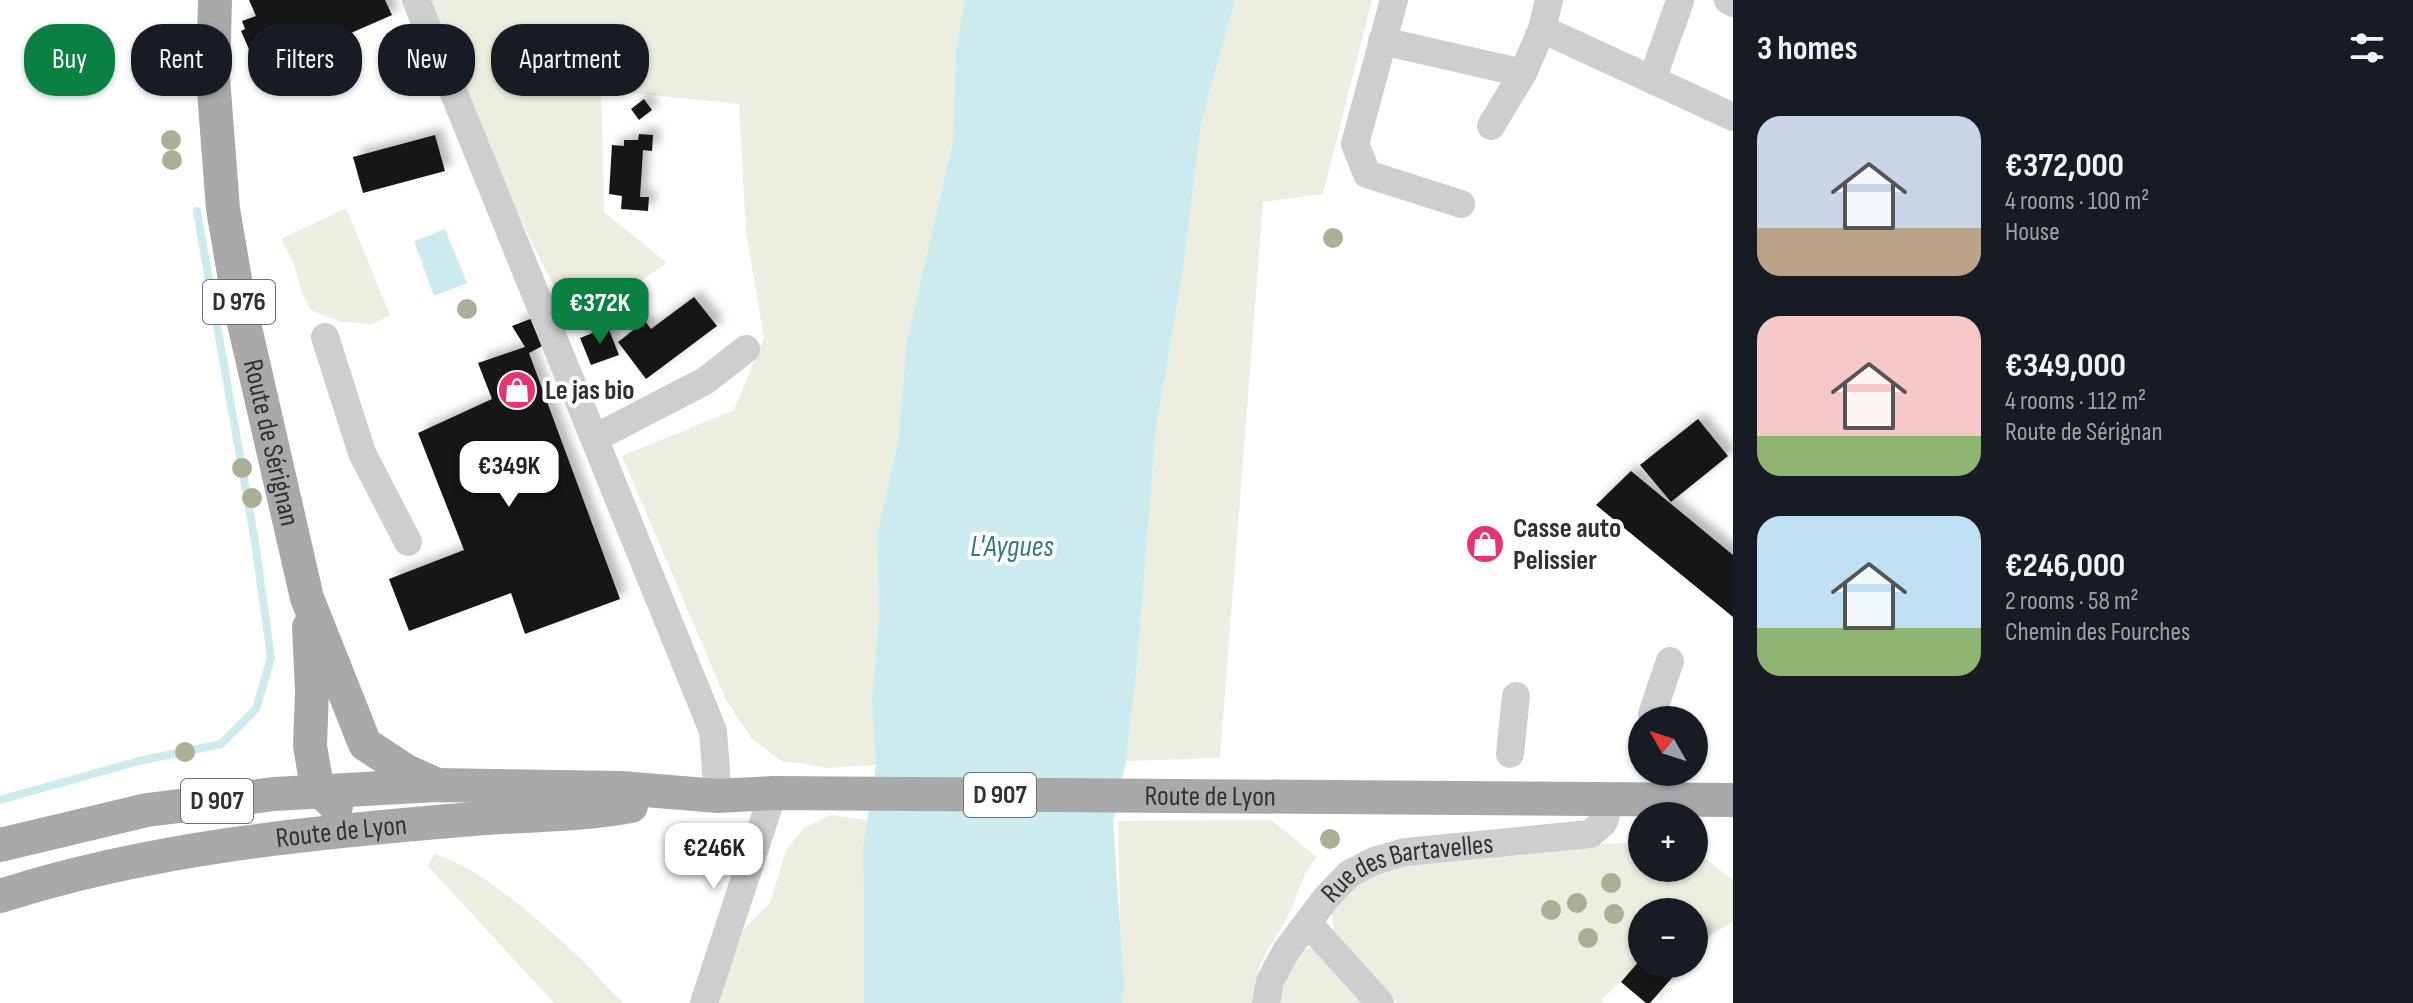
<!DOCTYPE html>
<html lang="en">
<head>
<meta charset="utf-8">
<style>
  body { margin:0; font-family:"Sofia Sans Condensed",sans-serif; background:#20242c; color:#f1f3f6; height:100vh; display:flex; flex-direction:column; font-size:30px; white-space:nowrap }
  * { box-sizing:border-box; margin:0 }
  p { font-size:26px; color:#9ea1a6 }
  .icon { flex:none; width:44px; height:44px; fill:none; stroke:currentColor; stroke-width:2; stroke-linecap:round; stroke-linejoin:round }
  .map { position:relative; flex:1; overflow:hidden }
  .details { display:flex; flex-direction:column; background:#171b24; width:680px }
  .details>* { flex:none }
  .hud { position:absolute; left:24px; top:24px; width:760px; height:72px; display:flex; gap:16px }
  .needle { width:52px; rotate:309deg }
  .buttons { position:absolute; left:1628px; top:706px; display:grid; gap:16px }
  .buttons a { display:grid; place-items:center; width:80px; height:80px; border-radius:50%; background:#171b24; box-shadow:0 2px 6px #0004; font-size:40px }
  .price { position:absolute; translate:-50% -68px; padding:0 18px; border-radius:16px; background:#fff; color:#222; font-size:26px; line-height:52px; filter:drop-shadow(0 2px 4px #0008) }
  .price::after { content:''; position:absolute; left:50%; top:48px; width:24px; height:18px; margin-left:-12px; background:inherit; clip-path:polygon(0 0,100% 0,50% 100%) }
  .price.selected { background:#0b8043; color:#fff }
  ul { padding:0; list-style:none }
  li { display:flex; align-items:center; gap:24px; height:200px; padding:0 24px }
  li span { display:grid; place-items:center; flex:none; width:224px; height:160px; border-radius:24px; color:#555 }
  li>.icon { margin-inline-start:auto }
  span .icon { width:96px; height:96px; fill:#fffc; stroke-width:1 }
  li b { font-size:34px }
  h2 { display:flex; justify-content:space-between; align-items:center; height:96px; padding:0 24px; font-size:34px }
  .tag { padding:0 28px; border-radius:32px; background:#171b24; box-shadow:0 2px 6px #0004; font-size:28px; line-height:72px }
  .tag.selected { background:#0b8043; color:#fff }
  main { display:flex; flex:1; min-height:0 }
  .map>svg:first-child { display:block }
  .green { fill:#eceedf }
  .water { fill:#cbebee }
  .lines { fill:none; stroke-linecap:round; stroke-linejoin:round }
  .stream { stroke:#cbebee; stroke-width:8 }
  .building { fill:#181818; filter:url(#shadow) }
  .minor { stroke:#cecece; stroke-width:28 }
  .major { stroke:#a9a9a9; stroke-width:34 }
  .tree { fill:#a9b094 }
  .labels { text-anchor:middle; dominant-baseline:central; stroke-width:8; stroke-linejoin:round; paint-order:stroke }
  .shield { fill:#fff; stroke:#6f6f6f; stroke-width:2 }
  .shield-label { font-size:26px; font-weight:bold; fill:#313131 }
  .poi-label { font-size:28px; font-weight:bold; fill:#313131; stroke:#fff; text-anchor:start }
  .street-label { font-size:28px; fill:#313131; stroke:#fff }
  .water-label { font-size:30px; font-style:italic; fill:#357b83; stroke:#fff }
</style>
</head>
<body>
<main>
<div class="map">
<svg width="1733" height="1003" viewBox="0 0 1733 1003">
  <defs>
    <filter id="shadow"><feDropShadow dx="7" dy="-7" stdDeviation="4" flood-color="#0004"/></filter>
  </defs>
  <rect width="100%" height="100%" fill="#fff"/>
  <g class="green">
    <polygon points="429,0 965,0 956,49 953,142 907,340 898,443 877,534 879,618 872,701 876,765 826,768 801,763 783,762 752,739 726,700 622,456 734,410 764,338 746,232 739,104 601,90 604,212 667,263 574,327 489,155"/>
    <polygon points="1235,0 1372,0 1323,194 1263,202 1220,758 1126,761 1137,665 1156,427 1182,277 1201,123"/>
    <polygon points="346,208 390,315 373,324 340,322 311,310 303,295 293,262 281,239"/>
    <polygon points="830,815 867,820 863,845 864,1003 715,1003 744,929 770,903 786,850 804,828"/>
    <path d="M 1271,820 L 1317,857 C 1301,876 1300,890 1290,912 C 1275,944 1250,964 1256,1003 L 1122,1003 L 1118,821 Z"/>
    <polygon points="1642,843 1642,868 1694,868 1694,850 1733,880 1733,922 1708,936 1694,924 1694,912 1642,912 1642,958 1621,982 1601,1000 1604,1003 1397,1003 1334,935 1332,911 1335,895 1384,863 1561,844"/>
    <path d="M 434,854 C 483,868 547,927 585,963 C 598,976 609,991 624,1003 L 554,1003 L 428,866 Z"/>
    <polygon points="1308,948 1318,949 1364,1003 1276,1003 1296,954"/>
  </g>
  <g class="water">
    <polygon points="965,0 1235,0 1201,123 1182,277 1156,427 1137,665 1126,761 1113,822 1124,985 1122,1003 864,1003 863,845 876,765 872,701 879,618 877,534 898,443 907,340 953,142 956,49"/>
    <polygon points="445,229 467,283 434,296 414,241"/>
  </g>
  <g class="lines">
    <polyline class="stream" points="0,800 139,761 221,744 256,709 271,658 255,542 197,211"/>
  </g>
  <g class="building">
    <polygon points="249,0 385,0 392,15 278,65 281,71 262,79 241,31 245,29 242,21 256,16"/>
    <polygon points="644,99 652,110 639,120 631,109"/>
    <polygon points="639,134 653,135 652,151 643,150 640,197 649,197 648,211 621,209 622,196 609,194 612,145 624,146 624,140 638,140"/>
    <polygon points="435,135 445,171 363,193 353,157"/>
    <polygon points="694,297 717,326 646,379 618,342 645,321 651,329"/>
    <polygon points="533,318 544,345 529,353 620,599 525,634 511,593 409,631 389,579 464,550 418,433 492,399 478,363 525,347 512,326"/>
    <polygon points="608,327 619,355 591,365 580,338"/>
    <polygon points="1698,419 1728,456 1671,502 1640,465"/>
    <polygon points="1631,471 1733,555 1733,617 1596,505"/>
    <polygon points="1694,924 1708,936 1694,952"/>
    <polygon points="1642,958 1642,964 1684,964 1650,1003 1646,1003 1621,982"/>
  </g>
  <g class="lines">
    <g class="minor">
      <polyline points="416,0 713,731 718,796"/>
      <polyline points="1394,0 1355,144 1367,174 1461,204"/>
      <polyline points="1728,0 1733,3"/>
      <polyline points="1542,29 1549,0"/>
      <polyline points="1382,41 1523,73"/>
      <polyline points="1652,80 1680,1"/>
      <polyline points="1491,126 1523,73 1542,29 1733,117"/>
      <polyline points="325,337 362,453 408,542"/>
      <polyline points="595,438 705,381 746,349"/>
      <polyline points="1652,714 1670,661"/>
      <polyline points="1510,754 1516,696"/>
      <polyline points="1308,923 1380,1003"/>
      <polyline points="704,1003 773,793"/>
      <path id="s1" d="M 1266,1003 L 1270,981 L 1286,951 L 1326,898 L 1349,874 L 1374,861 L 1405,852 L 1590,834 L 1604,822 L 1610,799"/>
    </g>
    <g class="major">
      <path id="s2" d="M 215,0 L 213,78 L 223,209 L 238,297 L 307,598 L 365,744 L 406,771 L 433,783"/>
      <polyline points="309,627 312,691 310,746 316,781 322,792 336,806"/>
      <path id="s3" d="M 0,845 L 147,810 L 274,794 L 437,785 L 621,788 L 718,796 L 773,793 L 1733,800"/>
      <path id="s4" d="M 0,896 C 150,848 306,833 461,820 C 517,815 576,816 631,806"/>
    </g>
  </g>
  <g class="tree">
    <circle cx="171" cy="140" r="10"/>
    <circle cx="172" cy="160" r="10"/>
    <circle cx="1333" cy="238" r="10"/>
    <circle cx="467" cy="309" r="10"/>
    <circle cx="242" cy="468" r="10"/>
    <circle cx="252" cy="498" r="10"/>
    <circle cx="185" cy="752" r="10"/>
    <circle cx="1330" cy="839" r="10"/>
    <circle cx="1611" cy="883" r="10"/>
    <circle cx="1577" cy="903" r="10"/>
    <circle cx="1551" cy="910" r="10"/>
    <circle cx="1614" cy="914" r="10"/>
    <circle cx="1588" cy="938" r="10"/>
  </g>
  <defs>
    <g id="shop-disc" transform="scale(2)"><circle r="9.5" fill="#eb3074" stroke="#fff"/><path d="M-5-2.5h2.3a2.7 3.5 0 0 1 5.4 0H5L5.5 6h-11ZM-1.5-2.5h3a1.5 2.3 0 0 0-3 0Z" fill="#fff"/></g>
  </defs>
  <g fill-rule="evenodd">
    <use href="#shop-disc" x="517" y="390"/>
    <use href="#shop-disc" x="1485" y="544"/>
  </g>
  <g class="labels">
    <g class="shield">
      <rect x="203" y="280" width="72" height="44" rx="6"/>
      <rect x="964" y="773" width="72" height="44" rx="6"/>
      <rect x="181" y="779" width="72" height="44" rx="6"/>
    </g>
    <g class="shield-label">
      <text x="239" y="302">D 976</text>
      <text x="1000" y="795">D 907</text>
      <text x="217" y="801">D 907</text>
    </g>
    <g class="poi-label">
      <text x="545" y="390">Le jas bio</text>
      <text x="1513" y="528">Casse auto<tspan x="1513" dy="32">Pelissier</tspan></text>
    </g>
    <g class="street-label">
      <text stroke="none"><textPath href="#s2" startOffset="448">Route de Sérignan</textPath></text>
      <text stroke="none"><textPath href="#s3" startOffset="1216">Route de Lyon</textPath></text>
      <text stroke="none"><textPath href="#s4" startOffset="348">Route de Lyon</textPath></text>
      <text stroke="none"><textPath href="#s1" startOffset="214">Rue des Bartavelles</textPath></text>
    </g>
    <g class="water-label">
      <text x="1012" y="547">L'Aygues</text>
    </g>
  </g>
</svg>
<div class="buttons">
<a><svg class="needle" viewBox="-14 -14 28 28"><path d="M0-13l5 13h-10z" fill="#e53935"/><path d="M0 13l5-13h-10z" fill="#9ea1a6"/></svg></a>
<a>+</a>
<a>−</a>
</div>
<b class="price selected" style="left:600px;top:346px">€372K</b>
<b class="price" style="left:509px;top:509px">€349K</b>
<b class="price" style="left:714px;top:891px">€246K</b>
<div class="hud">
<a class="tag selected">Buy</a>
<a class="tag">Rent</a>
<a class="tag">Filters</a>
<a class="tag">New</a>
<a class="tag">Apartment</a>
</div>
</div>
<section class="details">
<h2>3 homes<svg class="icon" aria-label="filters" viewBox="0 0 24 24"><path d="M4 7h16M4 17h16"/><circle cx="9" cy="7" r="2"/><circle cx="15" cy="17" r="2"/></svg></h2>
<ul>
<li><span style="background:linear-gradient(#c9d6e8 70%,#b9a48a 0)"><svg class="icon" aria-label="home" viewBox="0 0 24 24"><path d="M3 11l9-7 9 7M6 9v11h12V9"/></svg></span><div><b>€372,000</b><p>4 rooms · 100 m²</p><p>House</p></div></li>
<li><span style="background:linear-gradient(#f6c9c9 75%,#8fb573 0)"><svg class="icon" aria-label="home" viewBox="0 0 24 24"><path d="M3 11l9-7 9 7M6 9v11h12V9"/></svg></span><div><b>€349,000</b><p>4 rooms · 112 m²</p><p>Route de Sérignan</p></div></li>
<li><span style="background:linear-gradient(#bfe0f5 70%,#8fb573 0)"><svg class="icon" aria-label="home" viewBox="0 0 24 24"><path d="M3 11l9-7 9 7M6 9v11h12V9"/></svg></span><div><b>€246,000</b><p>2 rooms · 58 m²</p><p>Chemin des Fourches</p></div></li>
</ul>
</section>
</main>
</body>
</html>
